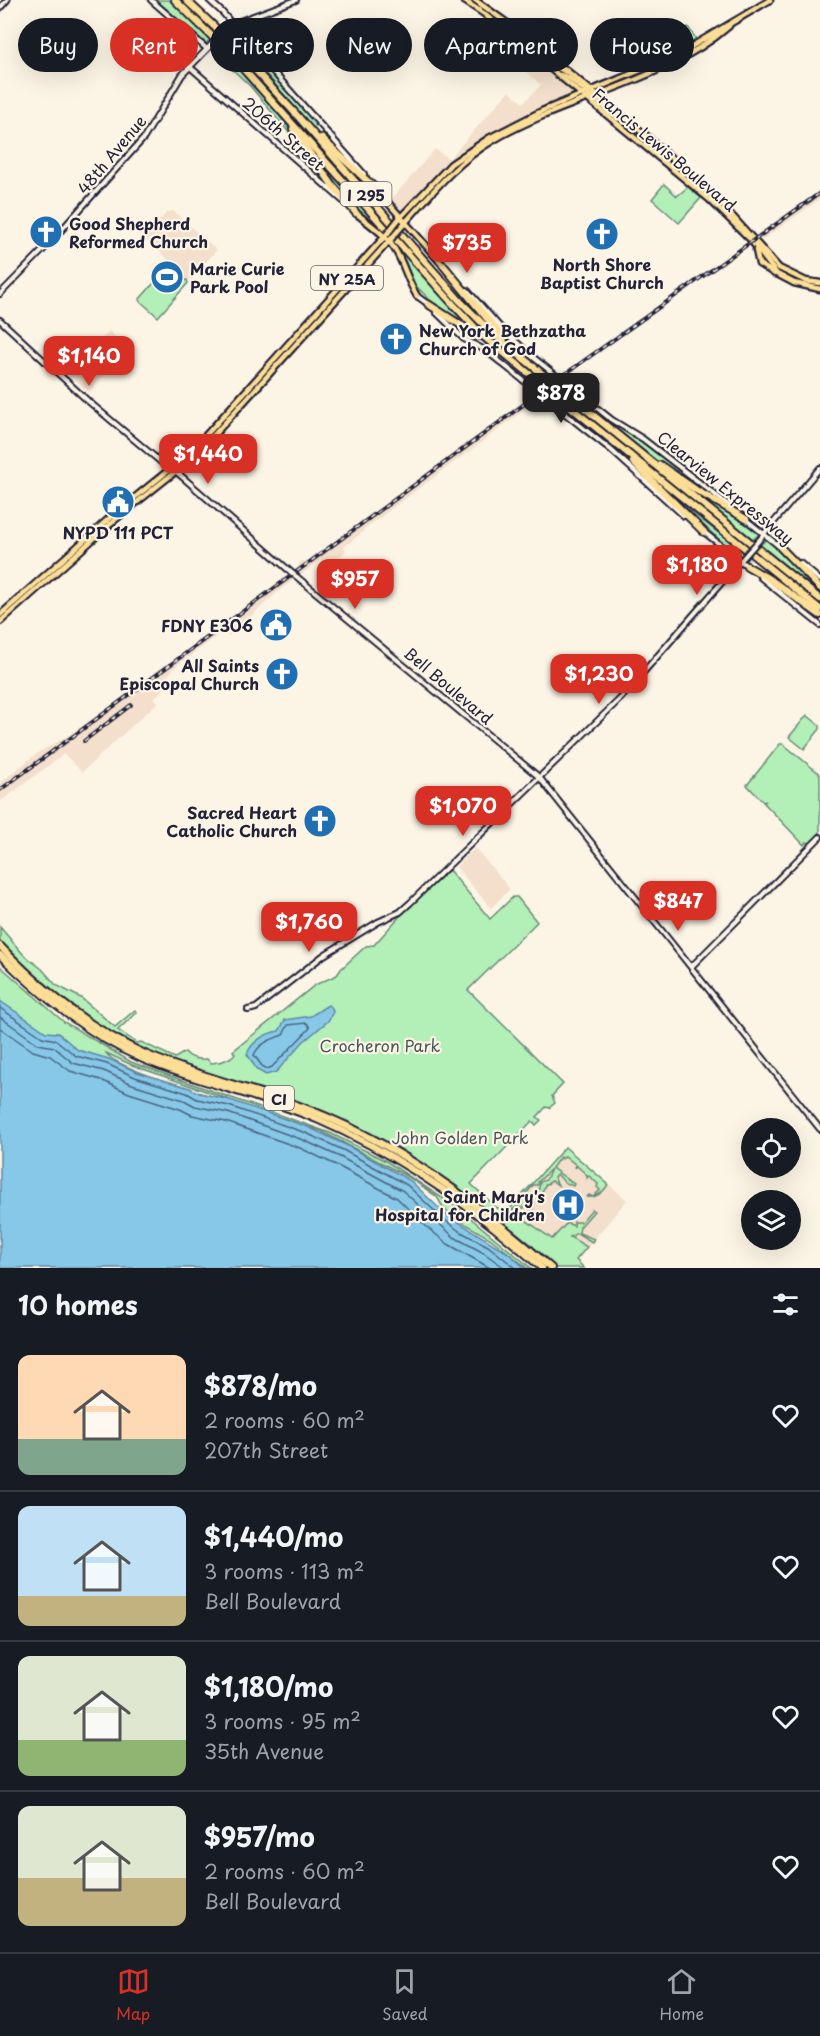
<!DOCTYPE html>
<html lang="en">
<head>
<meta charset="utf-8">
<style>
  body { margin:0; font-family:"Playpen Sans",sans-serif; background:#242831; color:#f1f3f6; height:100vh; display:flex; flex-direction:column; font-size:22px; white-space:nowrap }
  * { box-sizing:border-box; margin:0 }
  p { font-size:20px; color:#9ea1a6 }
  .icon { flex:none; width:33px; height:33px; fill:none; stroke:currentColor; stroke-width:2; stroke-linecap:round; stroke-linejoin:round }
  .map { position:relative; height:1268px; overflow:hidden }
  .drawer { display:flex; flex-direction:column; background:#171b24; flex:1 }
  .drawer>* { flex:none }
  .hud { position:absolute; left:18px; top:18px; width:784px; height:54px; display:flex; gap:12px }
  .tools { position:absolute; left:741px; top:1118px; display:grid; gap:12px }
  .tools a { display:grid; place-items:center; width:60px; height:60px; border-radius:50%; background:#171b24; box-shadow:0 6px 24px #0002; font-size:30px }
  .price { position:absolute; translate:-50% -51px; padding:0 14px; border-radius:12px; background:#d93025; color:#fff; font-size:20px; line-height:39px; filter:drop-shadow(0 2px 3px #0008) }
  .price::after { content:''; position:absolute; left:50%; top:36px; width:18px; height:14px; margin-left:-9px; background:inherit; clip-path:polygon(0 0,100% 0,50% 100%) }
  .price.on { background:#222; color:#fff }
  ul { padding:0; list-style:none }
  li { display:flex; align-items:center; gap:18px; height:150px; padding:0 18px }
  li+li { border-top:2px solid #363941 }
  li span { display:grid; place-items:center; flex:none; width:168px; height:120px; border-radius:12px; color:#555 }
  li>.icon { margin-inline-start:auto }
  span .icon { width:72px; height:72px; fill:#fffc; stroke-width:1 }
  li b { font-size:26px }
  h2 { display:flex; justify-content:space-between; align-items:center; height:72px; padding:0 18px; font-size:26px }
  .chip { padding:0 21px; border-radius:27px; background:#171b24; box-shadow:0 6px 24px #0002; font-size:21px; line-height:54px }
  .chip.on { background:#d93025; color:#fff }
  .tabs { display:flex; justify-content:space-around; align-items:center; height:84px; border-top:2px solid #363941; background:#171b24; font-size:16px; color:#9ea1a6 }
  .tabs a { display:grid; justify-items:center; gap:3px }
  .tabs .on { color:#d93025 }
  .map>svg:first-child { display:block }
  .built { fill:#f3dfcb }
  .green { fill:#b2f0b7; stroke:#6a8979; stroke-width:1.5; fill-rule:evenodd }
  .water { fill:#87c8e8; stroke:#5f86a3; stroke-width:1.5 }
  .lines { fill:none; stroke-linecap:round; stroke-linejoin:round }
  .shore { stroke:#4a6480; stroke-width:1.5 }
  .secondary-casing { stroke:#22223b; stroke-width:8 }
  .primary-casing { stroke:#22223b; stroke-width:9 }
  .highway-casing { stroke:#22223b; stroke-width:10 }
  .secondary { stroke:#fcf5e5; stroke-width:4 }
  .primary { stroke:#fcde96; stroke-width:4.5 }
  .highway { stroke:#fcde96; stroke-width:6 }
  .rail-casing { stroke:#22223b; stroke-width:4 }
  .rail { stroke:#fcf5e5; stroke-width:1.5; stroke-dasharray:4.5; stroke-linecap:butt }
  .secondary-bridge-casing { stroke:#22223b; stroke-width:8; stroke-linecap:butt }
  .primary-bridge-casing { stroke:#22223b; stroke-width:9; stroke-linecap:butt }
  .secondary-bridge { stroke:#fcf5e5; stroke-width:4 }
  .primary-bridge { stroke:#fcde96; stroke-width:4.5 }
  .labels { text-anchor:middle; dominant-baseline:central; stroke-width:4.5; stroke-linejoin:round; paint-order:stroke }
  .shield { fill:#fcf5e5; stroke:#63616e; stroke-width:1.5 }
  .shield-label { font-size:15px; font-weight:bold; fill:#22223b }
  .street-label { font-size:16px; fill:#22223b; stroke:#fcf5e5 }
  .poi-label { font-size:16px; font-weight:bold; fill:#22223b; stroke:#fcf5e5; text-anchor:end }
  .park-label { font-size:16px; fill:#46565a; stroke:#fcf5e5 }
</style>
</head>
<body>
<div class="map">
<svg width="820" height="1268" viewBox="0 0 820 1268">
  <rect width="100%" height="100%" fill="#fcf5e5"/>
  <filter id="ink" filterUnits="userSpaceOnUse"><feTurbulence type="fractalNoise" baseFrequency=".0167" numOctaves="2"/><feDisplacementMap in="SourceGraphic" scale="12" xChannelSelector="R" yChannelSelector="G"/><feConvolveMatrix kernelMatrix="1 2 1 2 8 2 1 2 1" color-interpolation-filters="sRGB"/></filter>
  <g filter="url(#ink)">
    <g class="built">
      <polygon points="537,60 576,94 504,126 481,140 454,159 433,179 401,214 389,202 435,149 449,159 509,91 523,103 541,85 526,72"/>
      <polygon points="820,191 820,199 761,241 757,235"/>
      <polygon points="173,211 217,250 190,279 172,284 172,267 168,267 168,259 144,238 167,212"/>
      <polygon points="109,331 128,348 89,392 70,375"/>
      <polygon points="535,393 541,398 363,530 364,531 344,547 346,550 343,554 333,560 330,557 323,562 321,560 279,591 229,636 224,631 177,665 164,680 167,684 165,688 154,698 158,702 82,772 64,754 0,802 0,783 39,752 61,740 113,706 299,567 299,563 303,561 306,562 318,553"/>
      <polygon points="475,848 510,889 491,908 456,867"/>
      <polygon points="565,1147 627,1200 575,1262 507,1213"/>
    </g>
    <g class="green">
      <polygon points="156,0 169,0 211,39 206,43"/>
      <polygon points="688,27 696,39 671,53 663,41"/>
      <polygon points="234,32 316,124 314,129 253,59 229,36"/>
      <polygon points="217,46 276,111 306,153 250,86 212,50"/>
      <polygon points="313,152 380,226 383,231 346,198"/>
      <polygon points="664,184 677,196 688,187 701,198 679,223 652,199"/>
      <polygon points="396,245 467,325 435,305 411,281"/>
      <polygon points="168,267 172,267 173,284 187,280 188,283 158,317 139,300"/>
      <polygon points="593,410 670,461 717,499 671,472"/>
      <polygon points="690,489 727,511 759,534 752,541"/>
      <polygon points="667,493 735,546 744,552 739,557"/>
      <polygon points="766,539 820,591 820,595 759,547"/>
      <polygon points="807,715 820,726 820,729 804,749 789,737"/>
      <polygon points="780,744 783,744 820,774 820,833 811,843 806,842 804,845 764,803 766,801 763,802 747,785"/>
      <path d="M 449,870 L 490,919 L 513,897 L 517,897 L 537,922 L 468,990 L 563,1084 L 552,1096 L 555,1103 L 549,1108 L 546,1107 L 537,1117 L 541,1120 L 536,1125 L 532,1121 L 471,1184 L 496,1207 L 507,1212 L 565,1147 L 608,1184 C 605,1191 596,1199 587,1197 L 589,1195 L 593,1197 L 600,1190 L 597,1187 L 598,1184 L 589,1176 L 587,1178 L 587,1175 L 577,1166 L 575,1168 L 576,1165 L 565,1156 L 562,1159 L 560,1157 L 552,1168 L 574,1184 L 573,1186 L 564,1182 L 557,1174 L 554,1177 L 558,1185 L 552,1181 L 545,1185 L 541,1195 L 537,1195 L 535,1191 L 539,1189 L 540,1182 L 546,1180 L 551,1169 L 538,1182 L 538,1185 L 533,1185 L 524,1197 L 530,1202 L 530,1197 L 535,1202 L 532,1211 L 528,1207 L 513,1210 L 522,1205 L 522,1198 L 518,1206 L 512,1210 L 552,1239 L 567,1223 L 574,1226 L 574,1222 L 581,1222 L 592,1209 L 594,1211 L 580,1227 L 579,1233 L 594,1239 L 592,1242 L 577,1233 L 570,1237 L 587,1247 L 576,1260 L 584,1268 L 555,1268 L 527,1241 L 454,1184 L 399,1148 L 347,1121 L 295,1103 L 294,1099 L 291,1101 C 239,1082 184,1070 134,1046 C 83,1022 41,981 0,942 L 0,927 L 23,954 L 42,969 L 56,985 L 81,998 L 115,1027 L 135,1010 L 137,1012 L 118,1030 L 137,1043 L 141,1042 L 175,1058 L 185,1052 C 191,1059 198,1060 207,1059 L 211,1063 C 220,1062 228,1061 235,1054 L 233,1051 L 315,985 L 337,975 L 341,969 L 366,946 L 374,945 L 399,917 Z"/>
      <path d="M 0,966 L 64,1022 L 131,1062 L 330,1133 L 386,1161 L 462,1211 L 531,1268 L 527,1268 L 491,1239 L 455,1218 L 444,1209 L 437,1197 L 410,1178 L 321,1131 L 308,1127 L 286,1140 L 0,1089 ZM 106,1053 L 132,1065 L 228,1099 C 212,1099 113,1066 106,1053 Z"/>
    </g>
    <g class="water">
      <polygon points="0,1001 46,1032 58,1033 78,1050 109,1059 137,1072 190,1088 199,1093 230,1100 308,1127 346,1145 411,1181 444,1213 508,1253 525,1268 0,1268"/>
      <path d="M 328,1005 L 332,1008 L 333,1012 L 328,1021 L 303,1042 L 276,1072 L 266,1075 L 257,1070 L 247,1054 C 252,1041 266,1033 279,1031 L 285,1020 L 311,1016 Z"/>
    </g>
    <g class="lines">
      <g class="shore">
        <polyline points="0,1008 42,1037 56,1040 76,1056 107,1064 135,1077 187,1093 197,1099 229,1106 306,1133 343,1150 407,1185 441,1217 459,1231 488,1246 516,1268"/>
        <polyline points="0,1017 38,1044 54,1047 73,1063 104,1071 132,1084 184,1100 195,1106 228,1113 303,1140 340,1157 403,1191 454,1237 484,1253 505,1268"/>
        <path d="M 307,1023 L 310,1028 L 272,1067 L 267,1069 L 262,1066 L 254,1055 C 259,1043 272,1039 283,1035 L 288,1025 Z"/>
        <polyline points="0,1028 33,1051 50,1056 70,1071 101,1080 129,1093 180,1109 192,1115 226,1122 300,1148 336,1165 397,1198 429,1229 448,1244 490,1268"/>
      </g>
      <g class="secondary-casing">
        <g id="secondary">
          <polyline points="151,0 207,49"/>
          <polyline points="209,0 223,13 246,41 364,174"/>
          <polyline points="0,8 7,0"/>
          <polyline points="226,32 237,22 296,0"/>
          <polyline points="190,67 343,201"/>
          <polyline points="467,290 500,327 534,358 612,420 643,439 731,507"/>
          <polyline points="0,294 48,245 144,138 182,75 211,45"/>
          <polyline points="417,296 428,304"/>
          <polyline points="436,312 464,339 485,350 611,450 684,516"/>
          <polyline points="0,320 88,401 162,463 179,474 292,573"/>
          <polyline points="744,518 780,547"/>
          <polyline points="704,532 747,566"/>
          <polyline points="762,536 820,468"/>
          <polyline points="800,563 820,580"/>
          <polyline points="297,577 539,777 820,1129"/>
          <polyline points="760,577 820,625"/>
          <polyline points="692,966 820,837"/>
          <polyline points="248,1010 256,1008 324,955 378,922 400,912 410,903 620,699 744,557"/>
        </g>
      </g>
      <g class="primary-casing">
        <g id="primary">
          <polyline points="463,0 483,13 709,199 750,239 777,274 794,283 820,289"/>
          <polyline points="475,0 517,30 648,137 716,198 779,268 806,281 820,283"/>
          <polyline points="522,42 543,56"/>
          <polyline points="549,63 566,72"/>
          <polyline points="560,75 569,78 588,93"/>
          <polyline points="589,95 618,118 627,120"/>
          <polyline points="376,189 443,265"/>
          <path d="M 356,213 C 370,225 388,236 397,253 C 405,267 407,280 417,296"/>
          <polyline points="398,220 451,164 489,138 542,111 677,55 770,0"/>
          <path d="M 403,225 C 430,195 456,162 492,141 C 566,97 664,83 729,26"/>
          <polyline points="756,250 759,264 775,274"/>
          <polyline points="0,615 113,515 190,453 387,234"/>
          <polyline points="0,622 116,519 195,456 391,239"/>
        </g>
      </g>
      <g class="highway-casing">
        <g id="highway">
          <polyline points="175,0 230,54 453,304 484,337 820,609"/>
          <polyline points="186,0 221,33 294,112 460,301 492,333 820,599"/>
          <polyline points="293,129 333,186 356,213"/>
          <polyline points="321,138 376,189"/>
          <polyline points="443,265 504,339"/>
          <polyline points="428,304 478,336"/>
          <polyline points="633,462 704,532"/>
          <polyline points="660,465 696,490 746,519"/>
          <polyline points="780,547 820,588"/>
          <polyline points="747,566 771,580 820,615"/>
          <path d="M 0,946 C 42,990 90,1029 145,1054 C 208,1081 276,1093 338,1122 C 417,1157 486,1211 551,1268"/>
          <path d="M 0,955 C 42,996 88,1035 143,1059 C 200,1083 262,1095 319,1120 C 402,1156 475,1208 542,1268"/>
        </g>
      </g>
      <use href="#secondary" class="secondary"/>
      <use href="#primary" class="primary"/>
      <use href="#highway" class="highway"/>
      <g class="rail-casing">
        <g id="rail">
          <polyline points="84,741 131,705"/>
          <polyline points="0,790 561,377 820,193"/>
        </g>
      </g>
      <use href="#rail" class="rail"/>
      <g class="secondary-bridge-casing">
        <g id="secondary-bridge">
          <polyline points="211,45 226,32"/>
          <polyline points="744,557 761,538"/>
          <polyline points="292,573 297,577"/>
        </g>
      </g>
      <g class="primary-bridge-casing">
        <g id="primary-bridge">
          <polyline points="387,234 398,220"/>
          <polyline points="391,239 403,225"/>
        </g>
      </g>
      <use href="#secondary-bridge" class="secondary-bridge"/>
      <use href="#primary-bridge" class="primary-bridge"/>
    </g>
  </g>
  <defs>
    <g id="church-disc" transform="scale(1.725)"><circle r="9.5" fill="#1f6fb2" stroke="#fcf5e5"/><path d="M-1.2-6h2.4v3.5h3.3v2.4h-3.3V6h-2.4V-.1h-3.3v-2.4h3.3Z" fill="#fff"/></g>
    <g id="stadium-disc" transform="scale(1.725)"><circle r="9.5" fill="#1f6fb2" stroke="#fcf5e5"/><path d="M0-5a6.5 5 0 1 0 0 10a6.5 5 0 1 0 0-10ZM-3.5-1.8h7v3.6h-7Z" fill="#fff"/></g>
    <g id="civic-disc" transform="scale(1.725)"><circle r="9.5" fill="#1f6fb2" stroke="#fcf5e5"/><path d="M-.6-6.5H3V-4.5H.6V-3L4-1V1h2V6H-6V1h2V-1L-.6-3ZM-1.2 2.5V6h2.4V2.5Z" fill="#fff"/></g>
    <g id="hospital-disc" transform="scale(1.725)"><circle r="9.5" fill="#1f6fb2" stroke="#fcf5e5"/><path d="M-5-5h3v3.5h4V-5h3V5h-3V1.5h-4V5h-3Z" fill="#fff"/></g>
  </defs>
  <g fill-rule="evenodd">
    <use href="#church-disc" x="46" y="232"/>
    <use href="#church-disc" x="602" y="234"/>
    <use href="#stadium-disc" x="167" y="277"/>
    <use href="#church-disc" x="396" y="339"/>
    <use href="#civic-disc" x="118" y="502"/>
    <use href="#civic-disc" x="276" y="625"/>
    <use href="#church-disc" x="282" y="674"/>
    <use href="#church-disc" x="320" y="821"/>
    <use href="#hospital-disc" x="568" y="1205"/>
  </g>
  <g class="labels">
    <g class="shield">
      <rect x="340.5" y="182" width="51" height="24" rx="4.5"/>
      <rect x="311" y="266" width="72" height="24" rx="4.5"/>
      <rect x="264" y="1086" width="30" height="24" rx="4.5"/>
    </g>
    <g class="shield-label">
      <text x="366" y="194">I 295</text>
      <text x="347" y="278">NY 25A</text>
      <text x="279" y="1098">CI</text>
    </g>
    <g class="street-label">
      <text transform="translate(284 133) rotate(41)">206th Street</text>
      <text transform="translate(665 149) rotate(40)">Francis Lewis Boulevard</text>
      <text transform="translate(111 154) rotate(-50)">48th Avenue</text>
      <text transform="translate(726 487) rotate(39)">Clearview Expressway</text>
      <text transform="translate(449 685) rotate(40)">Bell Boulevard</text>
    </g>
    <g class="poi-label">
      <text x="69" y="223" text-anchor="start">Good Shepherd<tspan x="69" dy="18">Reformed Church</tspan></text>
      <text x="602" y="264" text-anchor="middle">North Shore<tspan x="602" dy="18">Baptist Church</tspan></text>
      <text x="190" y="268" text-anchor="start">Marie Curie<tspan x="190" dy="18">Park Pool</tspan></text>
      <text x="419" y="330" text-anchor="start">New York Bethzatha<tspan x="419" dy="18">Church of God</tspan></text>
      <text x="118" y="532" text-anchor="middle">NYPD 111 PCT</text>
      <text x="253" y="625">FDNY E306</text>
      <text x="259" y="665">All Saints<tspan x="259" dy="18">Episcopal Church</tspan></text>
      <text x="297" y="812">Sacred Heart<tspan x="297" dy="18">Catholic Church</tspan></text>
      <text x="545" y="1196">Saint Mary's<tspan x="545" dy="18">Hospital for Children</tspan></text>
    </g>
    <g class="park-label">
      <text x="380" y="1045">Crocheron Park</text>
      <text x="460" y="1137">John Golden Park</text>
    </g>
  </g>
</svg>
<div class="tools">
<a><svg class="icon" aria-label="locate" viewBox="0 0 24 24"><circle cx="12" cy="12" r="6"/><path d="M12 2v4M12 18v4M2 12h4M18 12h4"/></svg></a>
<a><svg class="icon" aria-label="layers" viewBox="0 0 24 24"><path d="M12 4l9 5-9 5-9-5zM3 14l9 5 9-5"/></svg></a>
</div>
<b class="price" style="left:467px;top:274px">$735</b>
<b class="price" style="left:89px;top:387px">$1,140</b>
<b class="price on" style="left:561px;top:424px">$878</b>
<b class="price" style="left:208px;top:485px">$1,440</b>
<b class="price" style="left:697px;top:596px">$1,180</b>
<b class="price" style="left:355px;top:610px">$957</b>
<b class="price" style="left:599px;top:705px">$1,230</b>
<b class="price" style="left:463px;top:837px">$1,070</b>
<b class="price" style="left:678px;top:932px">$847</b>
<b class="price" style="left:309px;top:953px">$1,760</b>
<div class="hud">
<a class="chip">Buy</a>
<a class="chip on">Rent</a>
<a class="chip">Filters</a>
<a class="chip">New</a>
<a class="chip">Apartment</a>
<a class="chip">House</a>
</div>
</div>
<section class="drawer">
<h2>10 homes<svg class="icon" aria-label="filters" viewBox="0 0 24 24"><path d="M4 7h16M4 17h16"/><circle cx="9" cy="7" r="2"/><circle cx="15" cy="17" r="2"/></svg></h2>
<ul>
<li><span style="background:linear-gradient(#ffd9b3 70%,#7fa58c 0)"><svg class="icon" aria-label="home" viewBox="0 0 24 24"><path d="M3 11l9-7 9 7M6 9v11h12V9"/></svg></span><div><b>$878/mo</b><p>2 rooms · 60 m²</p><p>207th Street</p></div><svg class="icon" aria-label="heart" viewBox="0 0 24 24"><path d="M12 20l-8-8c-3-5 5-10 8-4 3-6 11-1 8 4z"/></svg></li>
<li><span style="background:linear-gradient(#bfe0f5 75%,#c2b280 0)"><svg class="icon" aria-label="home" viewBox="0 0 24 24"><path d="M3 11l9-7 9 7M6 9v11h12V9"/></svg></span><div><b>$1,440/mo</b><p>3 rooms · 113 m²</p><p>Bell Boulevard</p></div><svg class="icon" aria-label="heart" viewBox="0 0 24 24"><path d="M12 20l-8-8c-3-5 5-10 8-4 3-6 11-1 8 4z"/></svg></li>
<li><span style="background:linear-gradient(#dfe7d0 70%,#8fb573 0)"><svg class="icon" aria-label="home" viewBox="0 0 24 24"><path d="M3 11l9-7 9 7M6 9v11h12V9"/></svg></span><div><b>$1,180/mo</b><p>3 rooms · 95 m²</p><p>35th Avenue</p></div><svg class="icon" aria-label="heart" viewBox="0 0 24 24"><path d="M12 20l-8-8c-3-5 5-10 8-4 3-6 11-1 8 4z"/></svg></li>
<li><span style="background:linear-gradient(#dfe7d0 60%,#c2b280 0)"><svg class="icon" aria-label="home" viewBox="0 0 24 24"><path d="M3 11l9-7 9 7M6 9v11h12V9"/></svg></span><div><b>$957/mo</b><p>2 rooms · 60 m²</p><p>Bell Boulevard</p></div><svg class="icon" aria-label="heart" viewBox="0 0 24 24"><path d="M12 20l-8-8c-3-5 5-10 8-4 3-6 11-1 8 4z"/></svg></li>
</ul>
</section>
<nav class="tabs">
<a class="on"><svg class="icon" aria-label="map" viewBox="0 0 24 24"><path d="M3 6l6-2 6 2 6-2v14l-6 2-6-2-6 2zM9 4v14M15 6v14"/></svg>Map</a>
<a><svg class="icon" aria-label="saved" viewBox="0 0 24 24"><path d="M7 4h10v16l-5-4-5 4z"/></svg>Saved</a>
<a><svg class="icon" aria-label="home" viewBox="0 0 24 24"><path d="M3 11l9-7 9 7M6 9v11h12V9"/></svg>Home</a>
</nav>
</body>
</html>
